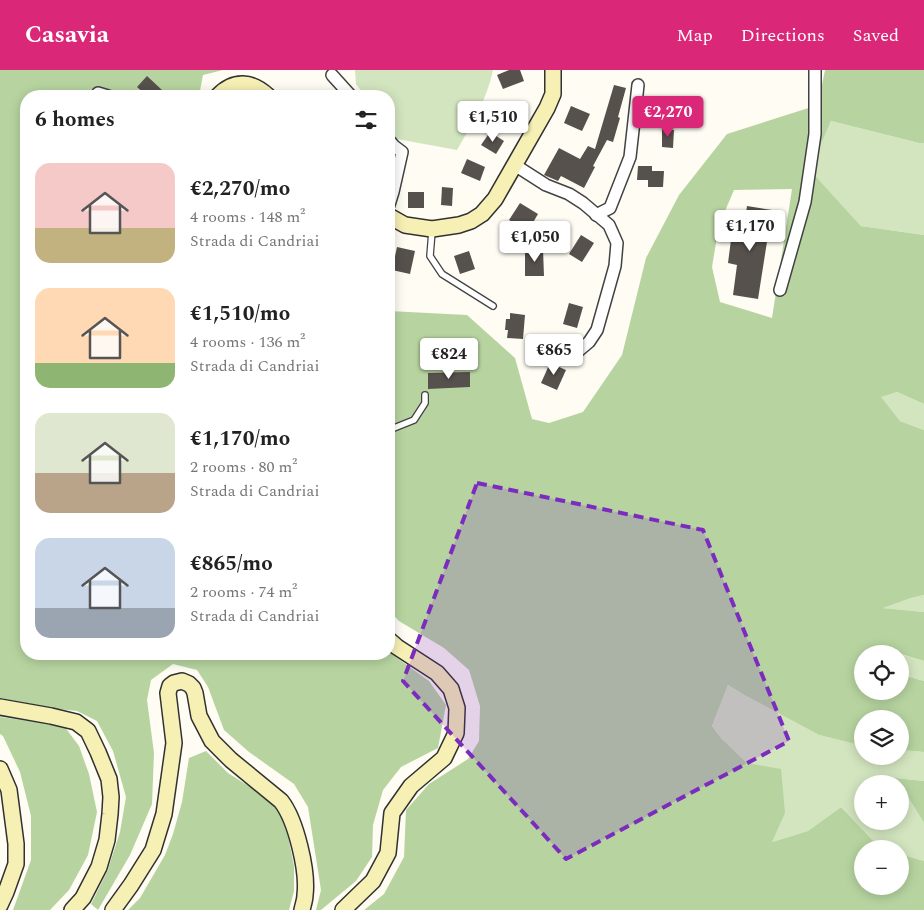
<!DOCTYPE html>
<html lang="en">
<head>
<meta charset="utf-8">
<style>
  body { margin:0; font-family:Spectral,serif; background:#f6f6f6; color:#222; height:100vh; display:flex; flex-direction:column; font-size:19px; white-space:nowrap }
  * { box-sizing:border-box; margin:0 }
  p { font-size:16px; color:#767676 }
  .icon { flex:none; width:28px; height:28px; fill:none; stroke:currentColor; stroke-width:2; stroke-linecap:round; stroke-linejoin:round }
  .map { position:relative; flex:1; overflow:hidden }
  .sheet { position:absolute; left:20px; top:20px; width:375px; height:570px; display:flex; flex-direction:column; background:#fff; border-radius:20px; box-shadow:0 2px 12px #0003 }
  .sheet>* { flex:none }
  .fabs { position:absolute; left:854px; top:575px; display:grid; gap:10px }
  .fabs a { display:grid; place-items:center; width:55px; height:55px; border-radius:50%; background:#fff; box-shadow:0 2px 12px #0003; font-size:25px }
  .price { position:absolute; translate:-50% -42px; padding:0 11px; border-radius:5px; background:#fff; color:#222; font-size:16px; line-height:32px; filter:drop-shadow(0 1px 2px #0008) }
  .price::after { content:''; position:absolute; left:50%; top:30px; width:15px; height:11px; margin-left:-8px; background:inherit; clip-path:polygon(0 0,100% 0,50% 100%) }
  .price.current { background:#db2777; color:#fff }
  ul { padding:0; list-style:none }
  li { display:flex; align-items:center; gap:15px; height:125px; padding:0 15px }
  li span { display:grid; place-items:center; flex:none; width:140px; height:100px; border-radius:15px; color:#555 }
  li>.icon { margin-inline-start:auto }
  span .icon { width:60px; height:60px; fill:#fffc; stroke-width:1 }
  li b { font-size:21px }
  h2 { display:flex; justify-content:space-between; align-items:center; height:60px; padding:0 15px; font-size:21px }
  header { display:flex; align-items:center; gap:30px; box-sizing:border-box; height:70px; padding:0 25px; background:#db2777; color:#fff }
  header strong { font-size:24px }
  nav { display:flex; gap:28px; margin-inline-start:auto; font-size:18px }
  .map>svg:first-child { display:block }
  .green { fill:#d3e5bf }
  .forest { fill:#b7d4a0; fill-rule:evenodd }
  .building { fill:#57514d }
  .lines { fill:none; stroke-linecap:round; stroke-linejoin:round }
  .lane-casing { stroke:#424242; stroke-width:8 }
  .street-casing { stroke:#424242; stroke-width:14 }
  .secondary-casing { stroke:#313131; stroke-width:18 }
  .lane { stroke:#fff; stroke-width:5.5 }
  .street { stroke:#fff; stroke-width:11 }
  .secondary { stroke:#f6f0b5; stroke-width:15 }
  .marked { fill:#7b2cbf; fill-opacity:0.2; stroke:#7b2cbf; stroke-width:4; stroke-dasharray:10 6; stroke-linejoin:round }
</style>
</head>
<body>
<header>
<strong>Casavia</strong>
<nav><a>Map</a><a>Directions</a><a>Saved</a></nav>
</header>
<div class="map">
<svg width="924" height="840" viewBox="0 0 924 840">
  <rect width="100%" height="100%" fill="#fefcf3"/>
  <g class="green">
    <path d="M 355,0 L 493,0 C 487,29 472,54 457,80 L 397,69 L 389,58 L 389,26 L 365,26 L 356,14 Z"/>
    <polygon points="831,51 919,73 924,73 924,165 861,156 810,100"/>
    <polygon points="897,322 924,334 924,360 900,351 880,327"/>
    <polygon points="924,525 924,542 882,538 911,528"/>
    <polygon points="900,584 924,591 924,611 900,604"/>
    <polygon points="728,615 746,626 819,665 862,675 862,686 900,686 900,680 924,682 924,711 897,708 900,714 862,714 862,751 900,751 900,714 924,753 924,791 900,784 900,779 881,779 841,737 808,761 772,772 747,693 721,668 712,656"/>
  </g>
  <g class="forest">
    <polygon points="0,0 223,0 203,5 199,26 26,26 26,584 389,584 389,582 429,611 446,635 438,678 401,697 383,720 373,755 372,787 356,811 321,840 316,840 321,820 308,737 294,714 249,682 224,660 208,617 197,600 173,594 151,610 147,630 154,683 152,734 130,785 98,840 91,834 107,802 120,762 126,727 113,681 97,651 77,641 58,639 0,628"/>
    <path d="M 825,0 L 924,0 L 924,73 L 919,73 L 831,51 L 810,100 L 861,156 L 924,165 L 924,334 L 897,322 L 881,327 L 900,351 L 924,360 L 924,525 L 911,528 L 883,538 L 924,542 L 924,591 L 885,579 L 883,584 L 862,584 L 862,621 L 900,621 L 900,604 L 924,611 L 924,682 L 900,680 L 900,649 L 862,649 L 862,675 L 860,675 L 819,665 L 746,626 L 728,615 L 712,656 L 721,668 L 747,693 L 781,699 L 785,743 L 772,772 L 808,761 L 841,737 L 881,779 L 862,779 L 862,816 L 900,816 L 900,784 L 924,791 L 924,840 L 364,840 L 384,824 L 404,787 L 406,740 L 429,714 L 468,689 L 479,671 L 480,636 L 469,600 L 444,578 L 399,551 L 389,540 L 389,241 L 467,245 L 515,288 L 532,349 L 549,353 L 583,342 L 622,285 L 646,188 L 679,125 L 727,64 L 818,35 ZM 792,119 L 772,248 L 720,232 L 712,197 L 719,155 L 734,120 Z"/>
    <polygon points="0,647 64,656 79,676 89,704 97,742 88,785 69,820 50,840 13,840 31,790 31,746 20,702 3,666 0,664"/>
    <polygon points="206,681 228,703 258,722 278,739 288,766 294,796 294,821 289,840 128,840 140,828 165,785 173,764 182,732 189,688"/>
    <polygon points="896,708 924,711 924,753 900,714"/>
  </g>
  <g class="building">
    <polygon points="509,0 520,0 524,11 503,19 497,5"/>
    <polygon points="147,6 162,20 156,26 147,26 137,17"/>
    <polygon points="614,15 626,18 618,47 620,48 613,72 607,70 593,96 595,97 584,118 561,106 558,111 544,105 559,78 580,89 588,76 595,79"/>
    <polygon points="502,35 515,40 510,54 497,49"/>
    <polygon points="571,36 590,44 582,61 564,53"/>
    <polygon points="662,59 674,60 673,78 662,77"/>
    <polygon points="490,62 504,71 496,84 481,75"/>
    <polygon points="467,89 485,97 480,111 461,103"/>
    <polygon points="638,96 652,96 652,101 664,101 663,117 648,117 648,110 637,110"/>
    <polygon points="442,117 453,118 452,136 441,135"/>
    <rect x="408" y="122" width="16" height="16"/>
    <polygon points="520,133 538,144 528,161 509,150"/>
    <polygon points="747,136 772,140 758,229 733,225 737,195 728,193 732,162 743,163"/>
    <polygon points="581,165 594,173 582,192 569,184"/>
    <polygon points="397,177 415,181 410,204 392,200"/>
    <polygon points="533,179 543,179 544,206 525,206 525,183 533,183"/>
    <polygon points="469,181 475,199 460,204 454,186"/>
    <polygon points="569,233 583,237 577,258 563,254"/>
    <polygon points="510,243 525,245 523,269 507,268 508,260 505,260 506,249 510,249"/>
    <polygon points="550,293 566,300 557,320 541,313"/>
    <polygon points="470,302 470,317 428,319 428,303"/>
  </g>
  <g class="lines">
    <g class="lane-casing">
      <g id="lane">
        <polyline points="432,161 430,186 442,204 493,236"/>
        <polyline points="389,358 394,358 414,350 425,333 425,325"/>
      </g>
    </g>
    <g class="street-casing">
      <g id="street">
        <polyline points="332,5 351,26"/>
        <polyline points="98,23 108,26"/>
        <polyline points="389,70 394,76 402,82 393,122 389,135"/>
        <polyline points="514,97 521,99 546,115 569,124 583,133 609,155 617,173 615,196 597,260 589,272 570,288"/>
        <polyline points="596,145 610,138 630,87 638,15"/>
        <polyline points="780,220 805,132 815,64 815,0"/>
      </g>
    </g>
    <g class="secondary-casing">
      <g id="secondary">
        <path d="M 218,26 C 234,9 252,11 268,26"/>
        <polyline points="389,146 405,155 432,159 459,155 471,151 482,144 495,129 547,38 553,24 553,0"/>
        <polyline points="0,637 51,646 76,652 88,661 98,682 109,709 111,727 110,744 107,770 99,797 83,828 72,840"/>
        <polyline points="0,699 9,720 16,774 16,794 6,822 0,835"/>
        <path d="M 113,840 L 131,815 L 153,780 L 164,744 L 174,673 L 168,623 L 170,616 L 174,613 L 182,611 L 189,614 L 193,618 L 195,623 L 199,646 L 212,671 L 231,690 L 281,731 C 296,750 308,801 305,825 C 305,830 303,835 302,840"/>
        <polyline points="343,840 373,811 388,783 392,743 411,716 444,688 456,663 457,638 451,619 437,603 397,577 389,570"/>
      </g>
    </g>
    <use href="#lane" class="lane"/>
    <use href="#street" class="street"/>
    <use href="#secondary" class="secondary"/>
  </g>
  <path class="marked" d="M 477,413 L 703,460 L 789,671 L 566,789 L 403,611 Z"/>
</svg>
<div class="fabs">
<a><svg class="icon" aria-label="locate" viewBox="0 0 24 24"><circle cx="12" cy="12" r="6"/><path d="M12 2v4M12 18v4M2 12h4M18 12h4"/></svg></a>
<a><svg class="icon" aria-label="layers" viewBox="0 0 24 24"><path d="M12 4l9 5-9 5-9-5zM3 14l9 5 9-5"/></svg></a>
<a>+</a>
<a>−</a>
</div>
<b class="price current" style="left:668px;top:68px">€2,270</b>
<b class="price" style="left:493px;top:73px">€1,510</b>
<b class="price" style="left:750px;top:182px">€1,170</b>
<b class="price" style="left:535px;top:193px">€1,050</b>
<b class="price" style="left:554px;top:306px">€865</b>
<b class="price" style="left:449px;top:310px">€824</b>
<section class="sheet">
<h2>6 homes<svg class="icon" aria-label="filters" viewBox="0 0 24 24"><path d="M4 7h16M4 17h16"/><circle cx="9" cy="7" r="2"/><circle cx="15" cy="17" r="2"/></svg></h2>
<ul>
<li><span style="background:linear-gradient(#f6c9c9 65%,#c2b280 0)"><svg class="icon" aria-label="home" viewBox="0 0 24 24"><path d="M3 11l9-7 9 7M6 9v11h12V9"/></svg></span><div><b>€2,270/mo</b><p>4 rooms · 148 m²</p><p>Strada di Candriai</p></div></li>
<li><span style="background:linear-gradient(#ffd9b3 75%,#8fb573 0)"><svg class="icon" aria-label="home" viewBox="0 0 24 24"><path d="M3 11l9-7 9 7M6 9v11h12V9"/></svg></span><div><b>€1,510/mo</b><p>4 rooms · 136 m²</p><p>Strada di Candriai</p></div></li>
<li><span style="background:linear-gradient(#dfe7d0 60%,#b9a48a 0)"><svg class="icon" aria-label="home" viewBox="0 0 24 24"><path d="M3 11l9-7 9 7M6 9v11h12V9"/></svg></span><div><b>€1,170/mo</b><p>2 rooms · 80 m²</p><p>Strada di Candriai</p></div></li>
<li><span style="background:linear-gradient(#c9d6e8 70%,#9aa5b1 0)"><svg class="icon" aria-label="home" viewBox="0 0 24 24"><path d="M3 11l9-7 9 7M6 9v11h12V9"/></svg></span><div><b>€865/mo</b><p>2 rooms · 74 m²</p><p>Strada di Candriai</p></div></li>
</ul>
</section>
</div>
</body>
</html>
